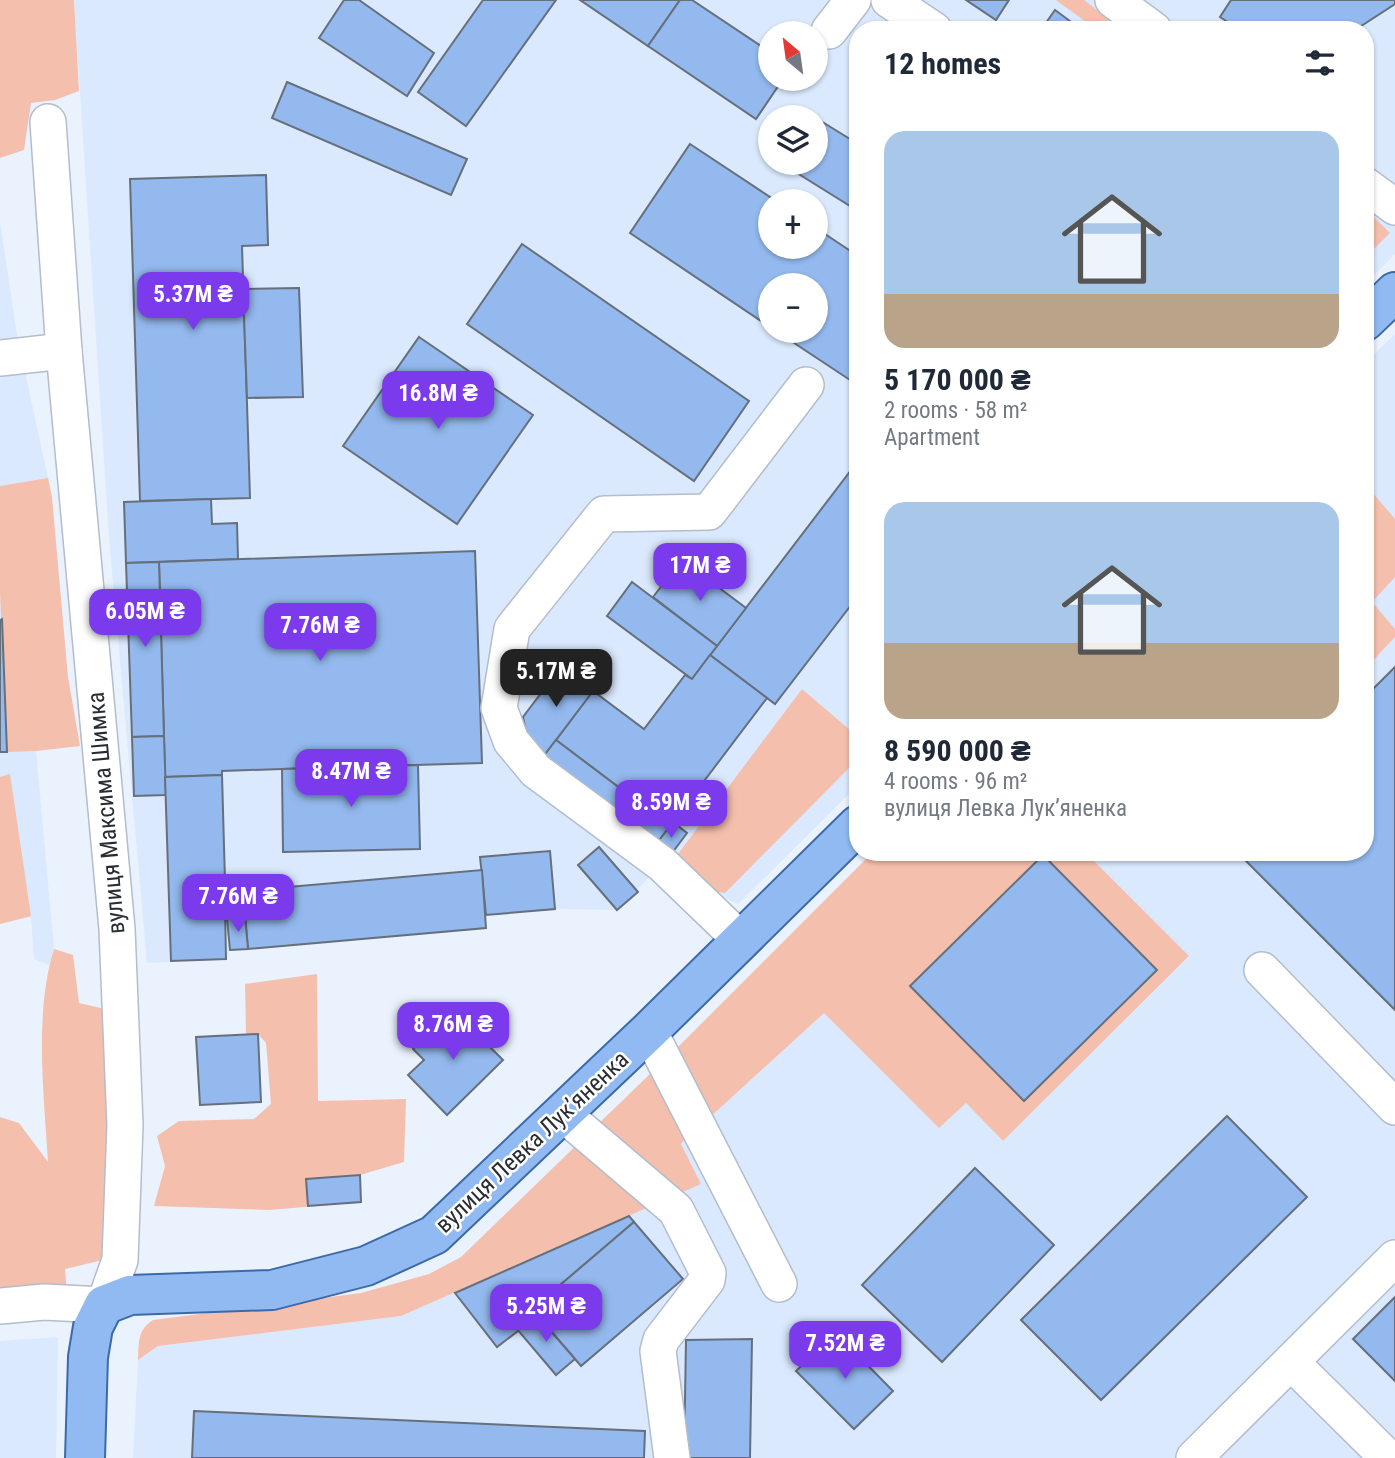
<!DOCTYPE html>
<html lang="en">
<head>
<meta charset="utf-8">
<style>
  body { margin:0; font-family:"Roboto Condensed",sans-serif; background:#f6f6f7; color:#1f2937; height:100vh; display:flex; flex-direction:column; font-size:26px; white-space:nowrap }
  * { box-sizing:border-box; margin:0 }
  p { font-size:23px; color:#747a83 }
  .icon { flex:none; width:38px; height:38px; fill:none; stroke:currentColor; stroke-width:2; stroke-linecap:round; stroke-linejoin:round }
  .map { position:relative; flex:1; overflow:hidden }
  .details { position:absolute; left:849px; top:21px; width:525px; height:840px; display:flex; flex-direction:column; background:#fff; border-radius:28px; box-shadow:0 2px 5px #0004 }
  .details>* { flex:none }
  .needle { width:46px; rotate:331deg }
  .controls { position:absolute; left:758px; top:21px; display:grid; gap:14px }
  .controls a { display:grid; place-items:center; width:70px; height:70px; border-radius:50%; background:#fff; box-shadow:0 2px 5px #0004; font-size:35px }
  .price { position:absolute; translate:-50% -60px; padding:0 16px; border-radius:14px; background:#7c3aed; color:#fff; font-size:23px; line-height:46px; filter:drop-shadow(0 2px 4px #0008) }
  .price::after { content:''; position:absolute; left:50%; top:42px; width:21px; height:16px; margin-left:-10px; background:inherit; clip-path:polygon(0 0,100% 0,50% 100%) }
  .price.selected { background:#222; color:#fff }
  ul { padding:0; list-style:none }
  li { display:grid; align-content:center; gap:14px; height:371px; padding:0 35px }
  li span { display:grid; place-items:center; height:217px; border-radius:21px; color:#555 }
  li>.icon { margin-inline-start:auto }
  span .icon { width:126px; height:126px; fill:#fffc; stroke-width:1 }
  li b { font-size:30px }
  h2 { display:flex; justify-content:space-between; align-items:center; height:84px; padding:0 35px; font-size:30px }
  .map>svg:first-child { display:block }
  .built { fill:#dae9fe; fill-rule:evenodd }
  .green { fill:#f5bfad }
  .building { fill:#94b9ee; stroke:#666f7c; stroke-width:2 }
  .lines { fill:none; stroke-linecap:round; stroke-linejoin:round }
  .minor-casing { stroke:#b3bdcb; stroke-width:38 }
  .major-casing { stroke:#3c6aa9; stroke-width:42 }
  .minor { stroke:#fff; stroke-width:35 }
  .major { stroke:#91baf2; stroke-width:38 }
  .labels { text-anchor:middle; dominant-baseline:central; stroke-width:5; stroke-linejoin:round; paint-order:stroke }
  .street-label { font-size:24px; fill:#292c32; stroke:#fff }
</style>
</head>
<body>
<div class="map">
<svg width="1395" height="1458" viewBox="0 0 1395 1458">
  <rect width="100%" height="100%" fill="#eaf2fe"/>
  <g class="built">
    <path d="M 74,0 L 1395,0 L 1395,254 L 1365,284 L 1365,30 L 858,30 L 857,786 L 738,904 L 710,891 L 669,857 L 617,910 L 555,909 L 486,914 L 486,928 L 230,950 L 226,959 L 147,963 L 109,538 ZM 770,33 L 816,33 L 816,79 L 770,79 ZM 770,117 L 816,117 L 816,163 L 770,163 ZM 770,201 L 816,201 L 816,247 L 770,247 ZM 770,285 L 816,285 L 816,331 L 770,331 Z"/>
    <polygon points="0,222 17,335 48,478 0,486"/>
    <polygon points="1395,334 1395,1458 133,1458 138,1360 158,1346 401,1316 700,1184 681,1144 824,1013 939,1127 966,1103 1003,1141 1189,957 1085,852 1365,852 1365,363"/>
    <polygon points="0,592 7,751 36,751 54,949 49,965 34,959 31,917 0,924"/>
    <polygon points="58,1337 56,1458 0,1458 0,1341"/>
  </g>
  <g class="green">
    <polygon points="0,0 74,0 79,91 55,100 31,103 24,150 0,158"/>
    <polygon points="1056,0 1084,0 1123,30 1097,30"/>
    <polygon points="1365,208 1390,233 1365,258"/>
    <polygon points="48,478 52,497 68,677 80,746 36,751 7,752 0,592 0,486"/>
    <polygon points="1365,484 1395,519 1395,577 1372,602 1395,629 1395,637 1365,669"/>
    <polygon points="802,689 857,736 857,760 725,893 710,891 678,854"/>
    <polygon points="10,774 31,916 0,924 0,777"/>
    <polygon points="873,852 1085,852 1189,956 1003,1141 966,1103 939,1128 824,1013 707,1120 674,1051"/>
    <path d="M 54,949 L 73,955 L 79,1003 L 105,1009 L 108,1087 L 107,1259 L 65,1269 L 67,1293 L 0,1294 L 0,1117 L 19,1123 L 48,1162 C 44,1096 34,1013 54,949 Z"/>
    <polygon points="317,974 318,1101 406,1099 404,1162 360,1175 361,1202 270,1210 154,1206 165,1166 157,1136 179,1121 254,1119 271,1104 266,1043 258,1034 246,1034 245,984"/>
    <path d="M 653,1071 L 686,1138 L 681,1144 L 701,1184 L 401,1316 L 158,1346 L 138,1360 C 139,1343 137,1330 153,1320 L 361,1293 L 429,1274 L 461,1257 Z"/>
  </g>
  <g class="building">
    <polygon points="344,0 359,0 434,53 407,96 319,38"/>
    <polygon points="483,0 556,0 466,126 418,92"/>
    <polygon points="580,0 680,0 648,46"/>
    <polygon points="680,0 692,0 770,52 770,79 783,79 756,119 648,46"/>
    <polygon points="966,0 1009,0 996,20"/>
    <polygon points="1231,0 1395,0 1395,4 1355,30 1240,30 1220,17"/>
    <polygon points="1055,10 1082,30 1041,30"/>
    <polygon points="287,82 467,159 451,195 272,118"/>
    <polygon points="816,118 858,144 858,211 781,163 816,163"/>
    <polygon points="690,144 776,201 770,201 770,247 816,247 816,228 858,256 858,375 853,382 776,331 816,331 816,285 770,285 770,327 630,233"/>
    <polygon points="266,175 268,245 242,246 250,498 140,501 130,179"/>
    <polygon points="522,244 749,401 694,481 467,324"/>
    <polygon points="299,288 303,397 247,398 243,289"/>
    <polygon points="419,337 533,415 457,524 343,446"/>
    <polygon points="858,461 858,596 775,704 710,655"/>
    <polygon points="211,499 212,524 237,523 238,559 126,563 124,502"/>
    <polygon points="475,551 482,763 282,769 222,771 222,775 165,777 159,562"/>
    <polygon points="682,560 746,608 717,646 653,597"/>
    <polygon points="159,562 164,736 132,737 126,563"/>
    <polygon points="632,582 717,646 692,679 607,616"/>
    <polygon points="2,619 7,752 0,752 0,620"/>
    <polygon points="710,655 767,698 670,826 556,740 593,691 644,729 685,675 692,679"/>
    <polygon points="564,663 596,687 543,757 529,747 523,717"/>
    <polygon points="1395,667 1395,1010 1237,852 1365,852 1365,697"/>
    <polygon points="164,736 166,795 134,796 132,737"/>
    <polygon points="556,740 670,826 657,843 543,757"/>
    <polygon points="418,765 420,849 283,852 282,769"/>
    <polygon points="222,775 225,881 238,881 238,907 225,908 226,959 171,961 165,777"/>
    <polygon points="673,822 687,833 669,857 655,846"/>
    <polygon points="599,847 638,892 617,910 578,865"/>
    <polygon points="550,851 555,909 486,915 480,857"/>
    <polygon points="1043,855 1157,970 1024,1101 910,986"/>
    <polygon points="482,870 486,928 248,949 243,891"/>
    <polygon points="245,917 248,949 230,950 227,919"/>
    <polygon points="453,1010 503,1060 447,1115 408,1075 424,1060 413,1049"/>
    <polygon points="258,1034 261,1102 200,1105 196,1037"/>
    <polygon points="1227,1116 1307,1197 1101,1400 1021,1320"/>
    <polygon points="975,1168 1054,1245 942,1362 862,1285"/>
    <polygon points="360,1175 361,1202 308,1206 306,1179"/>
    <polygon points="629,1216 634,1222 532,1309 535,1313 516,1328 518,1331 497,1347 455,1293"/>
    <polygon points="634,1222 683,1279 581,1366 532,1309"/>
    <polygon points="1395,1297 1395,1381 1353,1339"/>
    <polygon points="535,1313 575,1359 556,1375 516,1328"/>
    <polygon points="836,1333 893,1391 854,1429 796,1371"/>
    <polygon points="752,1339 750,1458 684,1458 686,1340"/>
    <polygon points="194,1411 645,1431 644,1458 192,1458"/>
  </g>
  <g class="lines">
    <g class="minor-casing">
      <g id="minor">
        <polyline points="889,0 934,30"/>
        <polyline points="1113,0 1154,30"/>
        <polyline points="829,31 853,0"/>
        <polyline points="1365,185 1395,207"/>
        <polyline points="0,358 64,351"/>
        <polyline points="741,940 662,864 536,771 511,741 499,708 512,629 604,514 709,512 806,385"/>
        <polyline points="1262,970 1395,1107"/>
        <polyline points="649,1031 779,1284"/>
        <polyline points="562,1113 676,1210 708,1273 707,1280 661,1340 658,1351 672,1458"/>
        <polyline points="0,1306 44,1302 104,1305 120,1260 125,1125 117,929 64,351 48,122"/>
        <polyline points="1291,1362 1388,1458"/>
        <polyline points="1194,1458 1395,1258"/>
      </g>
    </g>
    <g class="major-casing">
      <g id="major">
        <polyline points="1365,321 1395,292"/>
        <polyline points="85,1458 88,1357 93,1327 104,1305 130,1295 272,1290 366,1266 434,1235 649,1031 858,825"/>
      </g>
    </g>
    <use href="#minor" class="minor"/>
    <use href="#major" class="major"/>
  </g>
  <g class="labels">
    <g class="street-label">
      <text transform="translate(106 813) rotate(-95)">вулиця Максима Шимка</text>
      <text transform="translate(532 1142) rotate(-43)">вулиця Левка Лукʼяненка</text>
    </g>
  </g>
</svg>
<div class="controls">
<a><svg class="needle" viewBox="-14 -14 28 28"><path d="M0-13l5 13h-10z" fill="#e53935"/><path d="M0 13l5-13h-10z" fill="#747a83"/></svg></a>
<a><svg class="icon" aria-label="layers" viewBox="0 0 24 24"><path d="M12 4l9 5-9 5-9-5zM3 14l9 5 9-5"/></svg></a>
<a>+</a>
<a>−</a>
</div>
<b class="price" style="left:193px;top:332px">5.37M ₴</b>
<b class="price" style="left:438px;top:431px">16.8M ₴</b>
<b class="price" style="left:700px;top:603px">17M ₴</b>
<b class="price" style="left:145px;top:649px">6.05M ₴</b>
<b class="price" style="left:320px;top:663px">7.76M ₴</b>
<b class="price selected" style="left:556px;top:709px">5.17M ₴</b>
<b class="price" style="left:351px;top:809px">8.47M ₴</b>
<b class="price" style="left:671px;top:840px">8.59M ₴</b>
<b class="price" style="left:238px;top:934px">7.76M ₴</b>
<b class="price" style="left:453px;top:1062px">8.76M ₴</b>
<b class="price" style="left:546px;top:1344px">5.25M ₴</b>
<b class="price" style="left:845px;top:1381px">7.52M ₴</b>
<section class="details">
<h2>12 homes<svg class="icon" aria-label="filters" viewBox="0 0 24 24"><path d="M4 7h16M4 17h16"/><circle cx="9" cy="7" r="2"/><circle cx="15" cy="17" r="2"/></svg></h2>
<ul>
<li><span style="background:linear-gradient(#a9c7e8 75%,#b9a48a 0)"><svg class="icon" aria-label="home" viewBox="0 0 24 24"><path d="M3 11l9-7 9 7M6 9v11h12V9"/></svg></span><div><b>5 170 000 ₴</b><p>2 rooms · 58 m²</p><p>Apartment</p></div></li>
<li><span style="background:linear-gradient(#a9c7e8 65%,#b9a48a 0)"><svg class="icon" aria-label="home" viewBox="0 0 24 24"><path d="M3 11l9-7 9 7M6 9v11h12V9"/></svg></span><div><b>8 590 000 ₴</b><p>4 rooms · 96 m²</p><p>вулиця Левка Лукʼяненка</p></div></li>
</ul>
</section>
</div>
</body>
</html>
